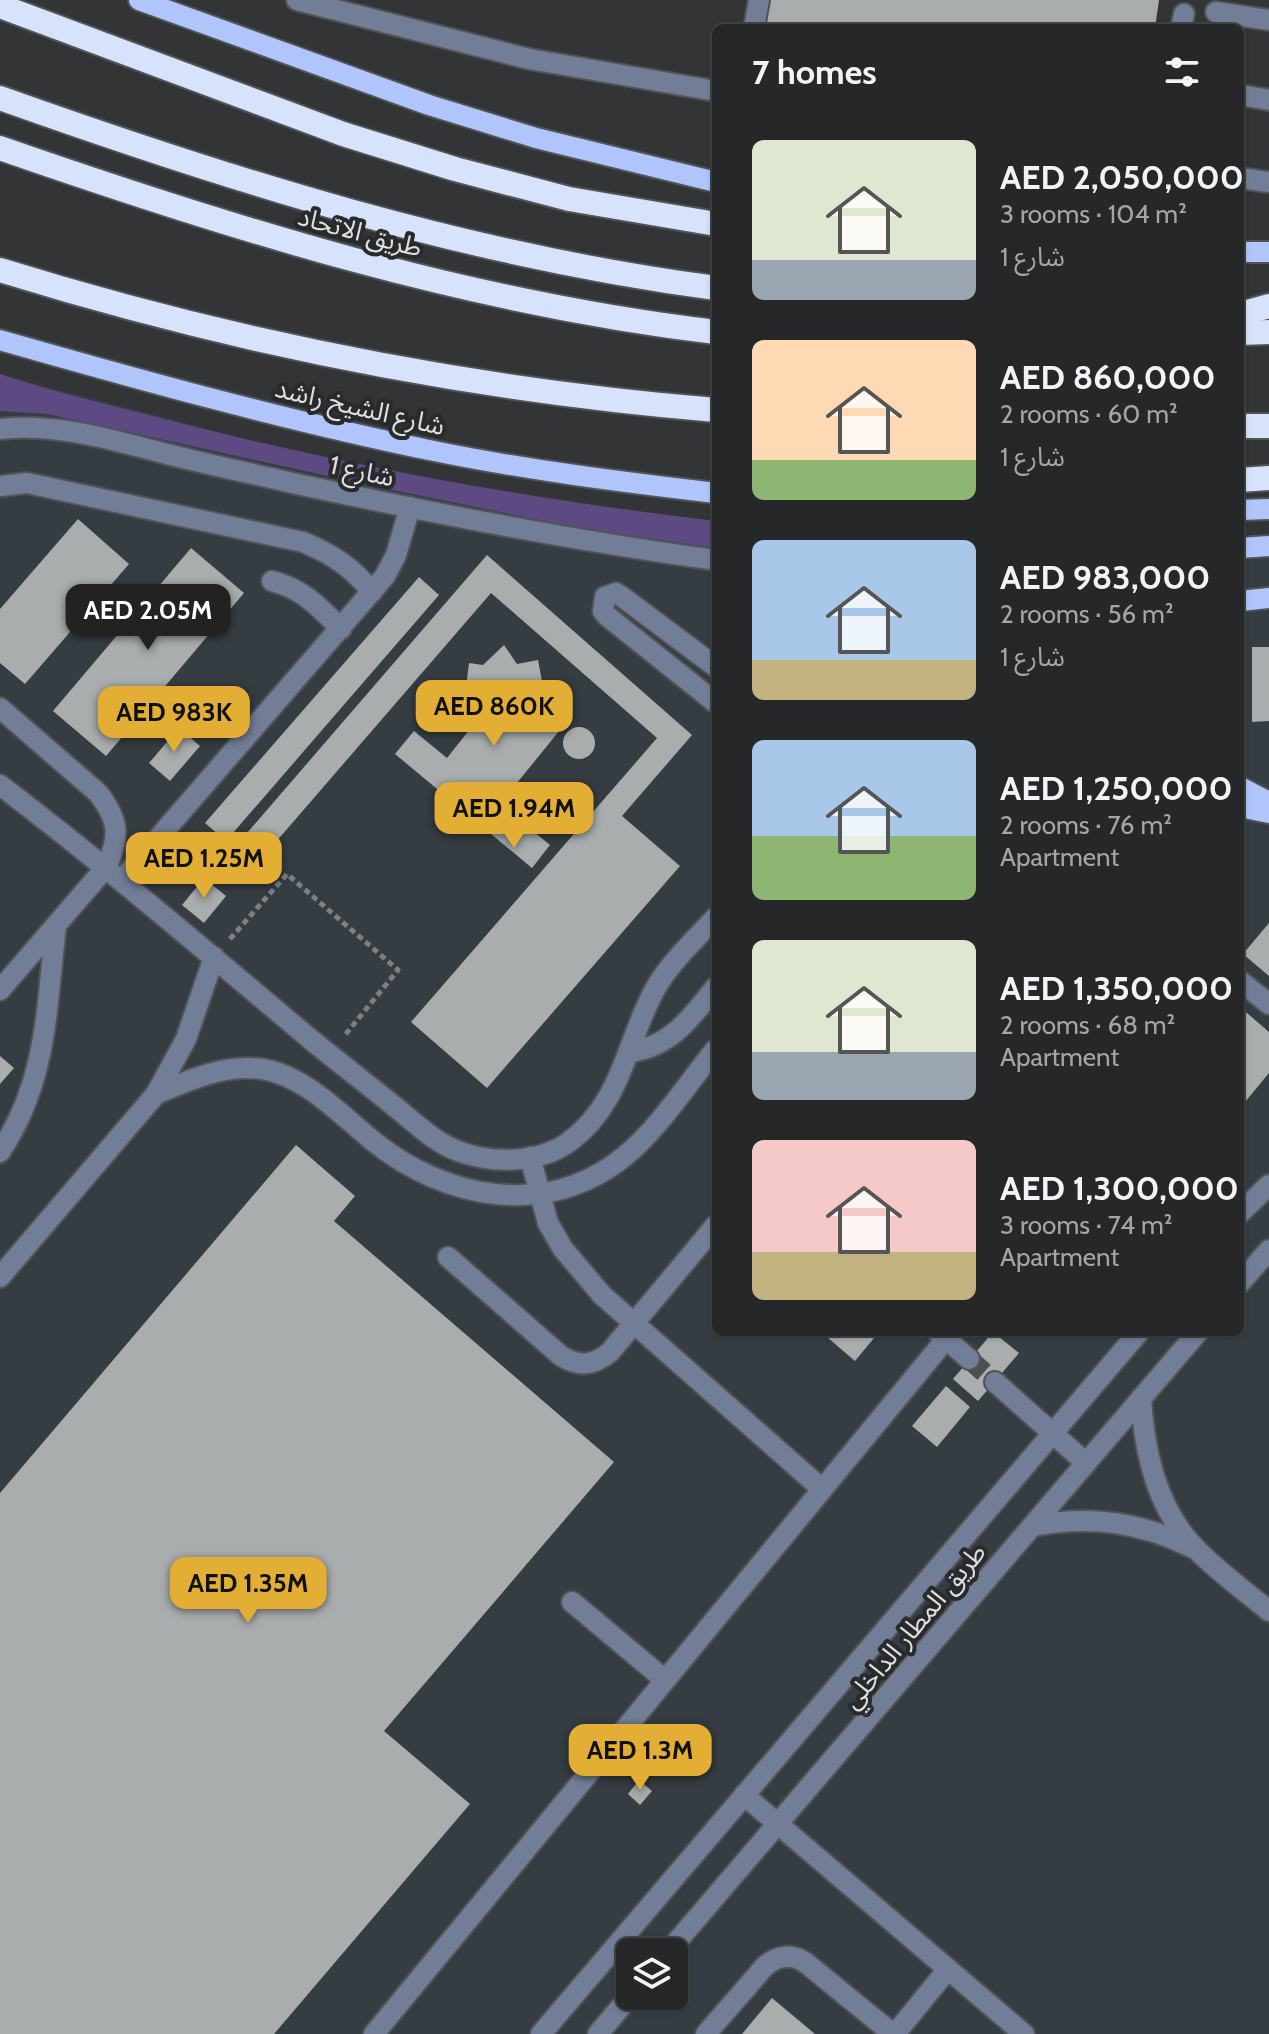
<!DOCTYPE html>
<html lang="en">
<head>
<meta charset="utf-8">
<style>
  body { margin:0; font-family:Cabin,"Noto Sans Arabic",sans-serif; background:#2e2f30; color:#f1f3f6; height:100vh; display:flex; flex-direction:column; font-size:30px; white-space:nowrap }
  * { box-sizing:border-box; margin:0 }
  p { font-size:26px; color:#a4a5a8 }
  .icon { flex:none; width:44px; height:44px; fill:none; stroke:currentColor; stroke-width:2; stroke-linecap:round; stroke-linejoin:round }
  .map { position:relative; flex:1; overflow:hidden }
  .side { position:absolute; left:712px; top:24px; width:532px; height:1312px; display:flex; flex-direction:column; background:#262728; border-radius:12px; box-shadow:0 2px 6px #0004,0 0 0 2px #424445 }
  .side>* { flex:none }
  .buttons { position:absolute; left:616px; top:1938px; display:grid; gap:16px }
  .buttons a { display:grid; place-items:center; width:72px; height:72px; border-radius:12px; background:#262728; box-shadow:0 2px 6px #0004,0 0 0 2px #424445; font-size:40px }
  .price { position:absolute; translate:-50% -68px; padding:0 18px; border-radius:16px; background:#e2ae34; color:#111; font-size:26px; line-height:52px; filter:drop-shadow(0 2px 4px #0008) }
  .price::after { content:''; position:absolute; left:50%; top:48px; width:24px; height:18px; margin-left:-12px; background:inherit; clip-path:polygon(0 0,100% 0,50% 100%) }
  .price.current { background:#222; color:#fff }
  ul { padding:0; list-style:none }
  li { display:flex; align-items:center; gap:24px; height:200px; padding:0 40px }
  li span { display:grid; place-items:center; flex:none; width:224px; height:160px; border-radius:12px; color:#555 }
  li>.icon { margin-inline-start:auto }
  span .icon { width:96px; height:96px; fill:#fffc; stroke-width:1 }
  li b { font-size:34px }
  h2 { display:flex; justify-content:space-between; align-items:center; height:96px; padding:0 40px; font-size:34px }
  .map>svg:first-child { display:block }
  .built { fill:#353d43; fill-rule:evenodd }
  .green { fill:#5d4a82 }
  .building { fill:#a9adad }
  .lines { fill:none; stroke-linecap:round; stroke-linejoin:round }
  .minor-tunnel { stroke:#4c4e50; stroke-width:20; stroke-dasharray:20 10; stroke-linecap:butt }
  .minor-casing { stroke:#515355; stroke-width:24 }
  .major-casing { stroke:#515355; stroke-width:24 }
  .highway-casing { stroke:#515355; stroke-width:28 }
  .path { stroke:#7d7f81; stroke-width:5; stroke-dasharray:6 4; stroke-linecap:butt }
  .minor { stroke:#727d97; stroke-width:20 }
  .major { stroke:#afc5fb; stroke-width:20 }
  .highway { stroke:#d7e2fc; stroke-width:24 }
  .labels { text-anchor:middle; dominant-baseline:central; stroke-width:8; stroke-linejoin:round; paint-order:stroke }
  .street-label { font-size:26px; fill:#dddfe0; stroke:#282a2c }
</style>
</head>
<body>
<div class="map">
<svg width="1269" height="2034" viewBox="0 0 1269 2034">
  <rect width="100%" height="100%" fill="#323436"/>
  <path class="built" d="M 0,374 L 253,441 L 369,466 L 484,489 L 599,507 L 716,521 L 716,1332 L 1240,1332 L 1240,561 L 1269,557 L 1269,2034 L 0,2034 ZM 630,1952 L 674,1952 L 674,1996 L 630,1996 Z"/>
  <path class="green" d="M 0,374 C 54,392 110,405 165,419 C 346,466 530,499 716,521 L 716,548 L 583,529 L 373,486 L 47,414 L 0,411 Z"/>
  <g class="building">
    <polygon points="770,0 1159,0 1155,28 765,28"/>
    <polygon points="78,519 129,564 25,684 0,663 0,609"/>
    <polygon points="191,548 244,593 106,756 53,711"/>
    <polygon points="487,555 692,735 622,816 680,866 487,1088 411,1022 657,738 491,593 243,880 222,862"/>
    <polygon points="419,577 439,595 226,841 205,823"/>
    <polygon points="504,645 517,664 538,660 542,681 556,695 541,711 542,722 553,708 568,720 500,804 550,845 532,868 395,754 414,731 447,758 470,729 473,714 452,700 466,687 469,663 483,665"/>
    <polygon points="1252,647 1269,647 1269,721 1252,722"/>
    <circle cx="579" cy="743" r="16"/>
    <polygon points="179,728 200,746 170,781 149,763"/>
    <polygon points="204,878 226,896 204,923 182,905"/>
    <polygon points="1269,923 1269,976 1243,954"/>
    <polygon points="1240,1007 1269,1032 1269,1073 1240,1108"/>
    <polygon points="0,1056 14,1068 0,1084"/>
    <polygon points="296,1145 355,1196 334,1221 614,1462 384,1731 470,1804 274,2034 0,2034 0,1493"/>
    <polygon points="821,1332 879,1332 855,1361"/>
    <polygon points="993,1332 1019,1353 978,1401 953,1379"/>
    <polygon points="946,1386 970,1407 937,1447 912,1426"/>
    <polygon points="639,1780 652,1791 640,1805 628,1794"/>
    <polygon points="772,1998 815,2034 742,2034"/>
  </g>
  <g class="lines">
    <polyline class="minor-tunnel" points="969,1359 995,1382"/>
    <g class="minor-casing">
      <g id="minor">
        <polyline points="297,0 529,59 716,91"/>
        <polyline points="1216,12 1269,20"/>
        <polyline points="754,28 759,0"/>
        <polyline points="1181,28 1184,14"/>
        <polyline points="1240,95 1269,100"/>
        <polyline points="1240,178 1269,182"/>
        <path d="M 0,429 C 58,423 112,440 167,454 C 210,465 254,474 297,484 C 436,514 576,541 716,560"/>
        <path d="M 0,486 L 27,483 L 303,542 C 332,554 353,568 372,592"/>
        <path d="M 272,581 C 303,589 319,607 341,629"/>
        <polyline points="716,667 621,596 616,593 605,597 603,611 607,616 716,703"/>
        <path d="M 0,708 L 98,793 C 119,820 120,835 107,866 L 0,990"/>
        <path d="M 0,785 C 106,866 207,952 309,1038 C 337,1061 366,1083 394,1106 C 414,1122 434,1142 458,1151 C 492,1164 538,1164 569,1142 C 622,1103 626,1043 654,991 C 669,963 695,940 716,917"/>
        <polyline points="122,880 385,576 396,555 410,507"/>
        <polyline points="1240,981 1269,1004"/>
        <path d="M 631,1052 C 672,1046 691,1017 716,987"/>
        <path d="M 156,1094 C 189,1080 225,1064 262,1069 C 304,1075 341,1115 373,1141 C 446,1200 548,1219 625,1156 C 660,1127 687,1084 716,1049"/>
        <path d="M 0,1152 C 48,1080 46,1008 56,926"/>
        <polyline points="530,1157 548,1223 563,1249 602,1295 822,1489"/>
        <polyline points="1240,1213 1269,1185"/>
        <path d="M 448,1257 L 561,1356 C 579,1367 593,1366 610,1352 L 716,1225"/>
        <polyline points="0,1277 156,1094 186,1039 214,957"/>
        <polyline points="1240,1283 1269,1250"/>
        <polyline points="938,1332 969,1359"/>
        <polyline points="995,1382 1086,1463"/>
        <path d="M 1141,1398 C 1144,1452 1158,1512 1198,1551 C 1220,1573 1246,1592 1269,1611"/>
        <path d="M 1033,1526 C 1090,1515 1141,1522 1193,1548"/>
        <polyline points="572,1602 665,1680"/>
        <polyline points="744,1795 1024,2034"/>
        <polyline points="668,1952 1198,1332"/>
        <polyline points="374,2034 946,1339"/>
        <polyline points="541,2034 1139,1332"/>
        <polyline points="598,2034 630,1996"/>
        <path d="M 706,2034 L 765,1966 C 778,1955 792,1953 806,1963 L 893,2034"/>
        <polyline points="895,2034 948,1969"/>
      </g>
    </g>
    <g class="major-casing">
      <g id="major">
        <polyline points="139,0 429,105 536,138 716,182"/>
        <polyline points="1240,252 1269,252"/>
        <path d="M 0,340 C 144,381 288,421 434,451 C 527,470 622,482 716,493"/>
        <polyline points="1240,510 1269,509"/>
        <polyline points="1240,548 1269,546"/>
        <polyline points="1240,601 1269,598"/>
        <polyline points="1240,787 1269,802"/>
        <polyline points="1240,807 1269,813"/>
      </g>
    </g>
    <g class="highway-casing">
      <g id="highway">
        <polyline points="0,6 343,134 455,169 569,199 716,224"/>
        <path d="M 0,98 C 233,181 471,256 716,288"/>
        <path d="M 0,148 C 233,229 470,303 716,332"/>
        <path d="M 0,270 C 232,342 474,390 716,410"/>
        <polyline points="1240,314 1269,306"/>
        <polyline points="1240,333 1269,332"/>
        <polyline points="1240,426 1269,426"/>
        <polyline points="1240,480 1269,478"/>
      </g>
    </g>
    <polyline class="path" points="230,939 287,874 398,970 345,1035"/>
    <use href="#minor" class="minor"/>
    <use href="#major" class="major"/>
    <use href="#highway" class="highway"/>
  </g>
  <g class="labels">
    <g class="street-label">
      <text transform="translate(360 232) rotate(15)">طريق الاتحاد</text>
      <text transform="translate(360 407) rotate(13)">شارع الشيخ راشد</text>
      <text transform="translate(362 471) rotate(12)">شارع 1</text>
      <text transform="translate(914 1626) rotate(-50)">طريق المطار الداخلي</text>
    </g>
  </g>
</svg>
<div class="buttons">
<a><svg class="icon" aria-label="layers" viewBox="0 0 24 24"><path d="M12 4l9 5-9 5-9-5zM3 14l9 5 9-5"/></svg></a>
</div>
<b class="price current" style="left:148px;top:652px">AED 2.05M</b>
<b class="price" style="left:494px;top:748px">AED 860K</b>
<b class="price" style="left:174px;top:754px">AED 983K</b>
<b class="price" style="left:514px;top:850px">AED 1.94M</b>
<b class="price" style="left:204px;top:900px">AED 1.25M</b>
<b class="price" style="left:248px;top:1625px">AED 1.35M</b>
<b class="price" style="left:640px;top:1792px">AED 1.3M</b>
<section class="side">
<h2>7 homes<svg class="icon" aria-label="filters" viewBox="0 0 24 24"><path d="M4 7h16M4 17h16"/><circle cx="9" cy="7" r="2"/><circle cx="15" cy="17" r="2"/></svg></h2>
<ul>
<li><span style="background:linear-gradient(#dfe7d0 75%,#9aa5b1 0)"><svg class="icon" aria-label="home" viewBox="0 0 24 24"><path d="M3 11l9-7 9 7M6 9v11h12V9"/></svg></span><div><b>AED 2,050,000</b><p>3 rooms · 104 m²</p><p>شارع 1</p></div></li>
<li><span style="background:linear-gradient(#ffd9b3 75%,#8fb573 0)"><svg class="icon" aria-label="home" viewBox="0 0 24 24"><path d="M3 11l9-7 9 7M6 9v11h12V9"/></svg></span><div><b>AED 860,000</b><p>2 rooms · 60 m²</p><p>شارع 1</p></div></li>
<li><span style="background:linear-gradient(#a9c7e8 75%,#c2b280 0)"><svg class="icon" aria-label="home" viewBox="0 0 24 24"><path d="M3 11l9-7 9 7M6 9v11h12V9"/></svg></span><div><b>AED 983,000</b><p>2 rooms · 56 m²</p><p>شارع 1</p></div></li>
<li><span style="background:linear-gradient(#a9c7e8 60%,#8fb573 0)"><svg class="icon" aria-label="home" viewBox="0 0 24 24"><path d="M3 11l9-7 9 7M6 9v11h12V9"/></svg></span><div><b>AED 1,250,000</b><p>2 rooms · 76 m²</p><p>Apartment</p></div></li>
<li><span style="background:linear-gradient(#dfe7d0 70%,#9aa5b1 0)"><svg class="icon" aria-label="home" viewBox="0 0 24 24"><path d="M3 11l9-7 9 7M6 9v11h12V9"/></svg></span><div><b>AED 1,350,000</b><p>2 rooms · 68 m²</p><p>Apartment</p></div></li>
<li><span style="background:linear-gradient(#f6c9c9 70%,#c2b280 0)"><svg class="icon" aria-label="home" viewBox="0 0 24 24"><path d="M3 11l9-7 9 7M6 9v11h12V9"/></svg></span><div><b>AED 1,300,000</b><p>3 rooms · 74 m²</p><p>Apartment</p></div></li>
</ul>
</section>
</div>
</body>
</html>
